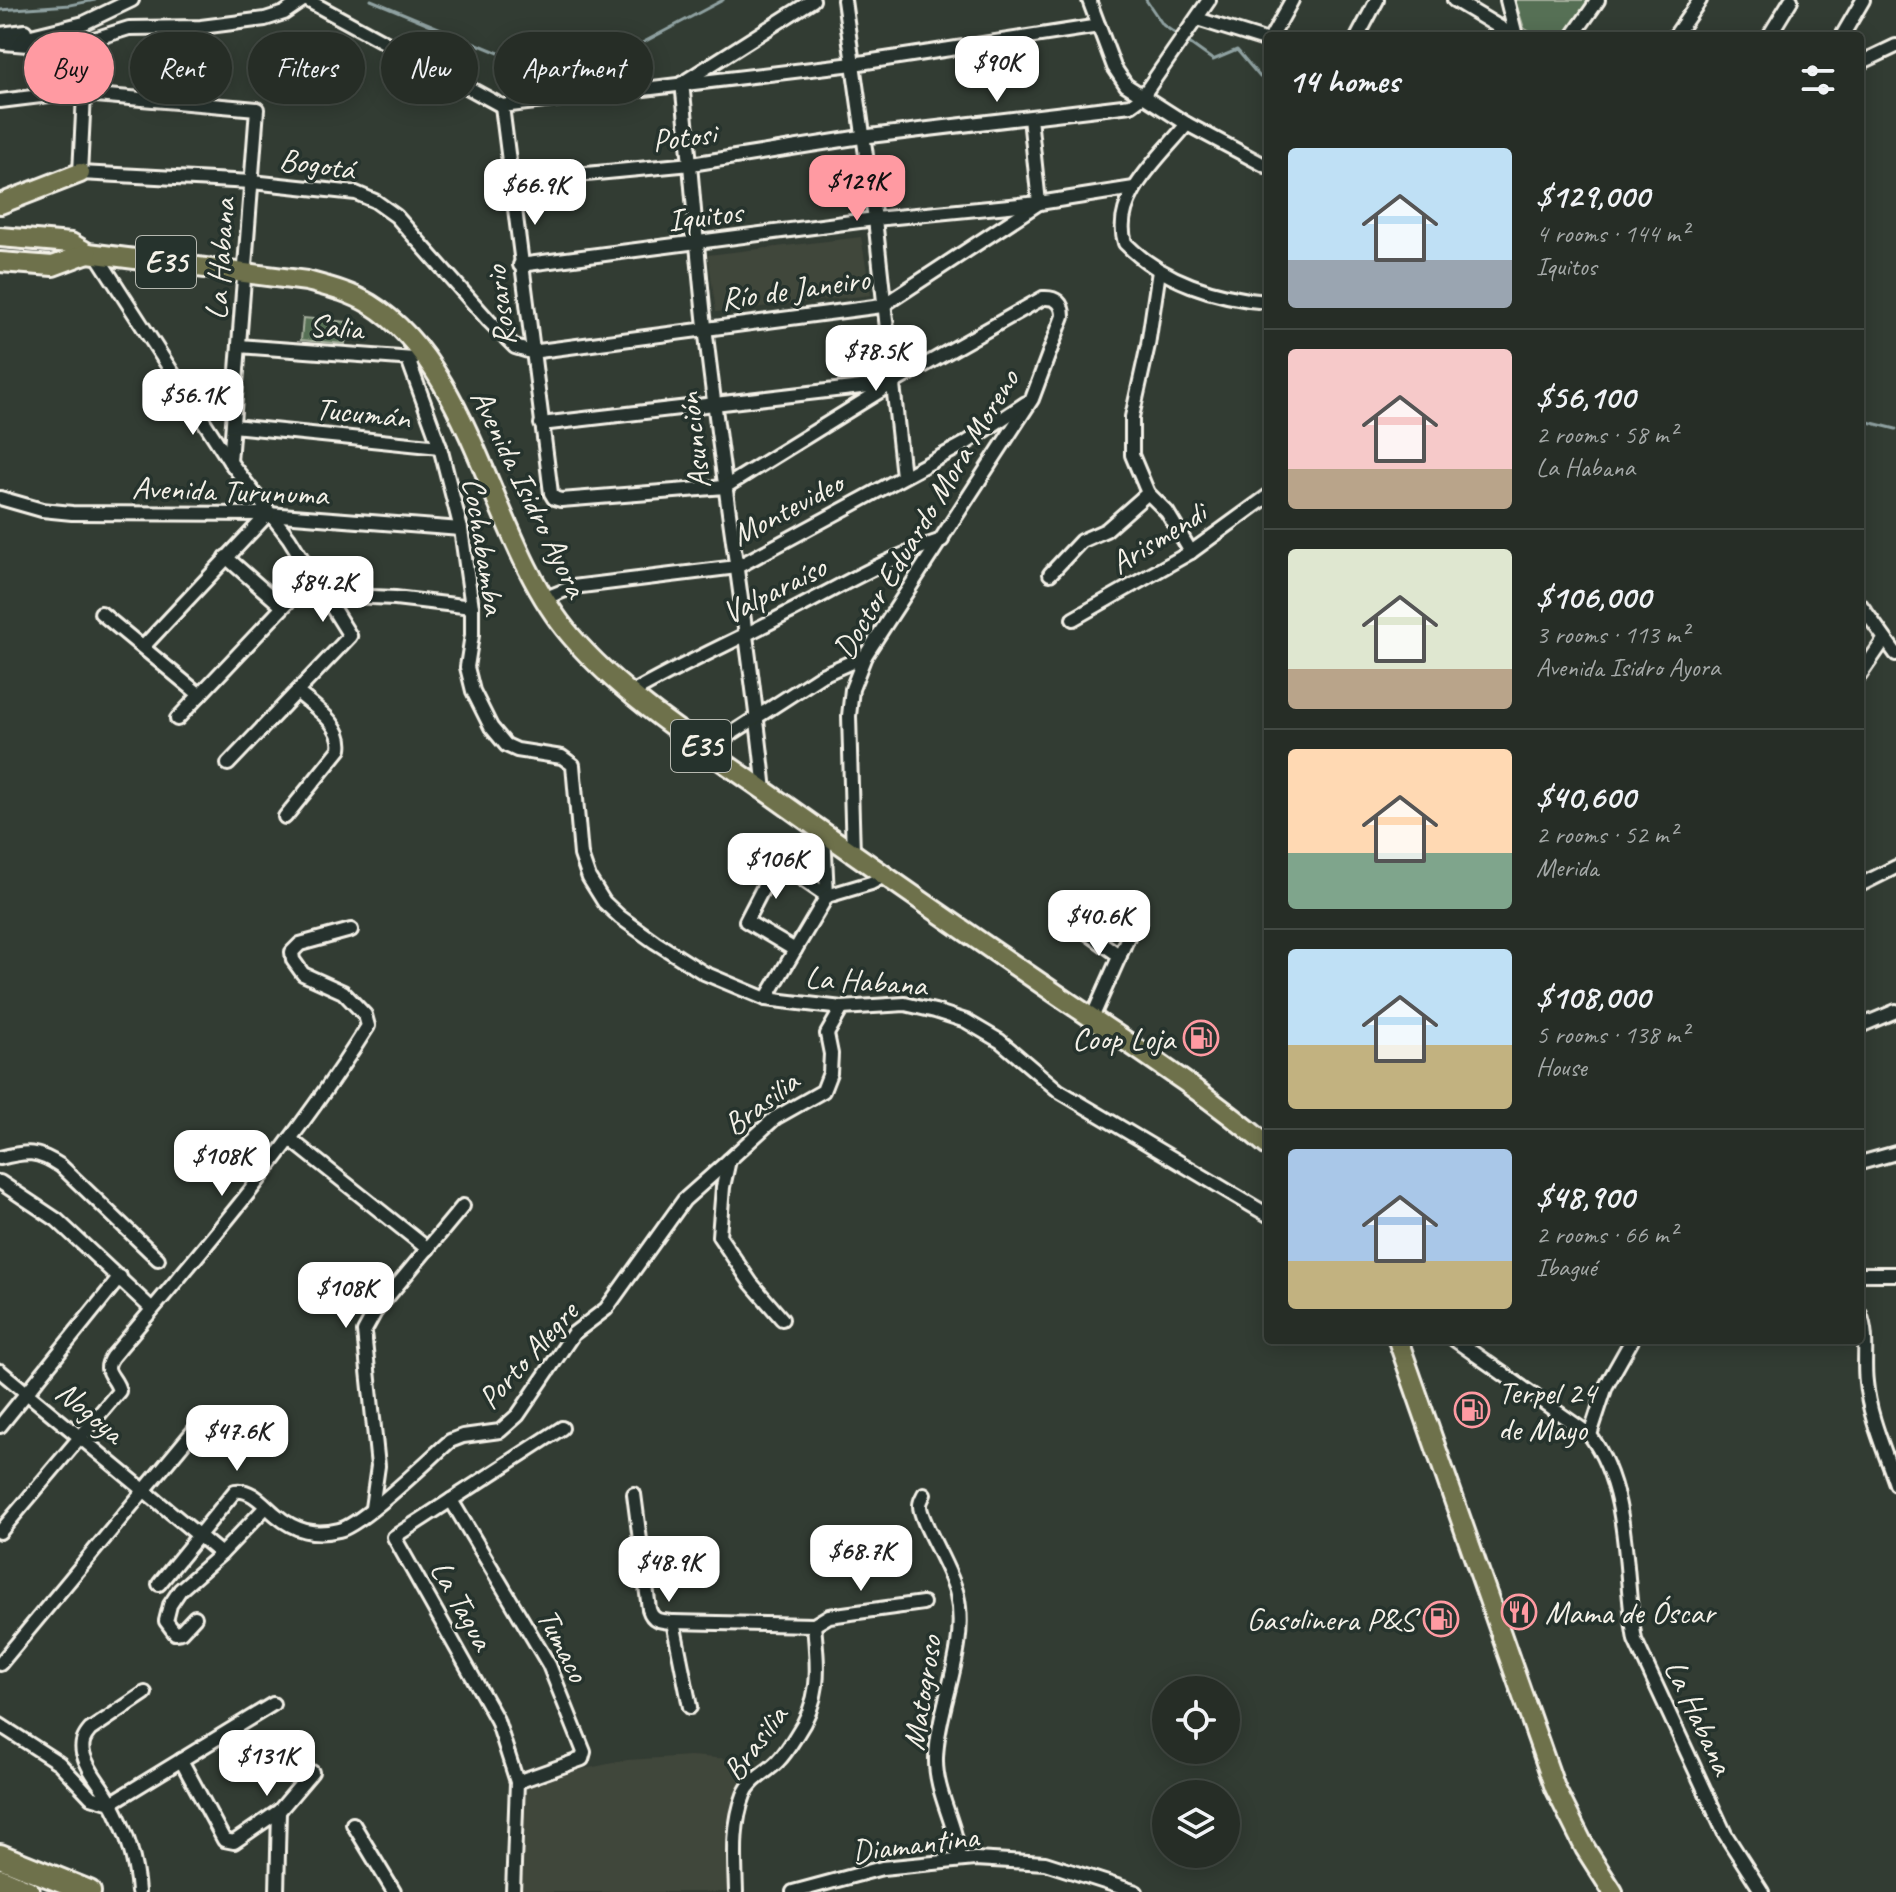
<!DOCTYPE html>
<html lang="en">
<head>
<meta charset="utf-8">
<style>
  body { margin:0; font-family:Caveat,sans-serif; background:#2e352e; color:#f1f3f6; height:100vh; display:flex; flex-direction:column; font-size:30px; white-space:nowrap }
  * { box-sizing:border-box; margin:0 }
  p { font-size:26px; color:#a4a8a7 }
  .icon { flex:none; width:44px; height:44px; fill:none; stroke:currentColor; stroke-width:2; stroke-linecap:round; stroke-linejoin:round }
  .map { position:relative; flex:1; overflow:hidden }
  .panel { position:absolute; left:1264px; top:32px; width:600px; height:1312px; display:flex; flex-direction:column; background:#262d26; border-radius:8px; box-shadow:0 4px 20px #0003,0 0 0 2px #424943 }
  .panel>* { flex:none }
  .top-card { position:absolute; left:24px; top:32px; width:760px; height:72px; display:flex; gap:16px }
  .fabs { position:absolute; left:1152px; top:1676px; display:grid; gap:16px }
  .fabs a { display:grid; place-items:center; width:88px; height:88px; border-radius:50%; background:#262d26; box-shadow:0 4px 20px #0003,0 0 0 2px #424943; font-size:40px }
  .price { position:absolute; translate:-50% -68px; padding:0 18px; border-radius:16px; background:#fff; color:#222; font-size:26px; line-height:52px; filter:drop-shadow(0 2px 4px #0008) }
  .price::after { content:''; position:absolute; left:50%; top:48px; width:24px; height:18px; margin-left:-12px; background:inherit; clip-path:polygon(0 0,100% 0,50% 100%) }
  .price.active { background:#ff9aa2; color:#111 }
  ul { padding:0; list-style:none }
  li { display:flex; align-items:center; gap:24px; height:200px; padding:0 24px }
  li+li { border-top:2px solid #424943 }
  li span { display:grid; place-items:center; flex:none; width:224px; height:160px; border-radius:8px; color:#555 }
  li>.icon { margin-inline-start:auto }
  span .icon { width:96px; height:96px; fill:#fffc; stroke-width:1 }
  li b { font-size:34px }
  h2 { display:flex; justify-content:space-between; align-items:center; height:96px; padding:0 24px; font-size:34px }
  .tag { padding:0 28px; border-radius:36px; background:#262d26; box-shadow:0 4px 20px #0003,0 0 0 2px #424943; font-size:28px; line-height:72px }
  .tag.active { background:#ff9aa2; color:#111 }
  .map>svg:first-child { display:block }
  .built { fill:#41463b }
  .green { fill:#576f54; stroke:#a6b09e; stroke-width:2 }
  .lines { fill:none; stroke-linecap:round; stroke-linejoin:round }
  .stream { stroke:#8fa1a1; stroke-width:3 }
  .street-casing { stroke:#f4f1e8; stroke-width:18 }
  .primary-casing { stroke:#f4f1e8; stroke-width:24 }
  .highway-casing { stroke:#f4f1e8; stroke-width:28 }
  .street { stroke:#26332d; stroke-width:12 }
  .primary { stroke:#6e714b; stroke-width:18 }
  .highway { stroke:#6e714b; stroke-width:22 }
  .labels { text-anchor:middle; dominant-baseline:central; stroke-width:7; stroke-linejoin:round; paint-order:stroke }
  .shield { fill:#26332d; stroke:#b6b8b0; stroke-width:2 }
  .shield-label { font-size:30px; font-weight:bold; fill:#f4f1e8 }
  .street-label { font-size:32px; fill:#f4f1e8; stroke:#26332d }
  .poi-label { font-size:32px; fill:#f4f1e8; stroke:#26332d; text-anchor:end }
</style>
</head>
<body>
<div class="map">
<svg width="1896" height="1892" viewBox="0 0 1896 1892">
  <rect width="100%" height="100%" fill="#323c33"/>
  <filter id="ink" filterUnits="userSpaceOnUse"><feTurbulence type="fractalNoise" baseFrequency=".0125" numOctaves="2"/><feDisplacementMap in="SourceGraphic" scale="16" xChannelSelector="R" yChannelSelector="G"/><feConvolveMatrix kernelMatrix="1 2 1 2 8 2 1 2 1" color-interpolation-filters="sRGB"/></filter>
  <g filter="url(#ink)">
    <g class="built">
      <polygon points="861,237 871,295 716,312 708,255"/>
      <polygon points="690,1756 756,1761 756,1771 742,1791 732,1892 518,1892 518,1783 627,1760"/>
    </g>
    <g class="green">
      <polygon points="1515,0 1590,0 1566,36 1536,36 1524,28"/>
      <polygon points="303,318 347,322 345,344 301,340"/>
    </g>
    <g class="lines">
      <g class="stream">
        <polyline points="371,0 518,61 627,51 723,0"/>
        <polyline points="1146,0 1163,25 1179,36"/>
        <polyline points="0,10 70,5 95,0"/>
        <polyline points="1185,40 1213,60 1237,50 1260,77 1268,79"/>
        <polyline points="1860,420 1896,429"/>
      </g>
      <g class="street-casing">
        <g id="street">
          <polyline points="307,0 502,106 853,64 1099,26"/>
          <polyline points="844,0 875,219 903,476"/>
          <polyline points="1089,0 1114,67 1126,85 1187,124 1268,167"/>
          <polyline points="1454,0 1514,36"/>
          <polyline points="1507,0 1516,36"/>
          <polyline points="1197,19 1268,41"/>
          <polyline points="0,34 25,31"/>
          <polyline points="1272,36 1292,0"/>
          <polyline points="1358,36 1377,0"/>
          <polyline points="1573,36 1598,0"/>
          <polyline points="1675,36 1700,0"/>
          <polyline points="1769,36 1791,0"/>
          <polyline points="1842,36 1863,0"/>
          <polyline points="15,40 84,23 132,0"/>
          <polyline points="3,43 65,48 129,28 201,27 265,19 284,13 303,0"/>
          <polyline points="1860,63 1896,46"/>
          <polyline points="687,80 813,0"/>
          <path d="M 682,83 C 691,164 696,245 705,326 C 722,481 749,635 765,791"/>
          <polyline points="84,94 80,173 252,182 356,193 375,201 396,216 489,321 515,347 531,352 882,306 1039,203"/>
          <polyline points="0,101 57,94 84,94 257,109 230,462"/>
          <path d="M 502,106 L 551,493 L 554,498 L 561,500 L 725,487 L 893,383 L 1043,298 C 1056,297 1063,303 1063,316 L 1032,399 L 865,656 L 852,689 L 849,716 L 853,854"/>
          <polyline points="1030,118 1039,203"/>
          <path d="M 1187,124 C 1162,156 1111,197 1125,243 C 1162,281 1216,298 1268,302"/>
          <polyline points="513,181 691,164 861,137 1131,105 1142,97 1209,0"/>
          <polyline points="96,254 230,462 289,538 350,636 228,764"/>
          <polyline points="520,265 875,219 1039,203 1134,188"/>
          <polyline points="1159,271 1148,345 1132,417 1132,455 1148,493 1167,512 1191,552"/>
          <polyline points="239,346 414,359"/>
          <polyline points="408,359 440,447 461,529 472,607 472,635 467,667 473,691 491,727 506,745 517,750 562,757 573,765 581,855 589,878 604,902 620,917 655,942 704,973 766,999 842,1008 905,1004 935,1011 966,1021 1000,1041 1059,1091 1268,1215"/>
          <polyline points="541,424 887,384"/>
          <polyline points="233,426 440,447"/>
          <polyline points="0,498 42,510 72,513 268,514 461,529"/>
          <polyline points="226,557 283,607"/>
          <polyline points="1050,574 1081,541 1106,530 1148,493"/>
          <polyline points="327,595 395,598 472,607"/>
          <polyline points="543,599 573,587 737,567 966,443 1026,403"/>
          <polyline points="1860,604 1896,654"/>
          <polyline points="101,613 200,695"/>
          <polyline points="1073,619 1191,552 1268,496"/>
          <polyline points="143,647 268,514"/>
          <polyline points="1860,675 1884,640"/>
          <path d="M 632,693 C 682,664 735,641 786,614 C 837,588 888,557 942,540"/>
          <polyline points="177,719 302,587"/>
          <polyline points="706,750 822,675 865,656"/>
          <path d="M 285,817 L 340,749 C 344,725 314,707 297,692"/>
          <polyline points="824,833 827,896"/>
          <polyline points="1860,885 1896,867"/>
          <polyline points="1069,920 1120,956"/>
          <polyline points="795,950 746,921 775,865 779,863 827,896"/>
          <polyline points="766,999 827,896 871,883 884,876"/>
          <polyline points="1092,1018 1139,912"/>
          <polyline points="1860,1026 1896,1011"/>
          <polyline points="290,1139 428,1249"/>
          <path d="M 0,1158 C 27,1151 37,1150 61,1166 L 158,1259"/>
          <polyline points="1860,1163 1896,1153"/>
          <polyline points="0,1182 57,1220 152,1309"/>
          <polyline points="1860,1274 1896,1274"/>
          <path d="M 1860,1314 C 1869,1337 1863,1359 1866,1382 C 1869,1417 1885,1451 1896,1484"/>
          <polyline points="782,1319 751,1283 719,1236 723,1187 729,1160 775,1118 823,1091 830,1073 831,1054 827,1034 842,1008"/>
          <path d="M 1455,1340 L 1590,1435 C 1632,1493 1623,1573 1635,1640 L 1725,1834 L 1762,1892"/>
          <polyline points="0,1371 221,1554"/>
          <polyline points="0,1426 120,1277"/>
          <polyline points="1590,1435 1606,1386 1632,1340"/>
          <path d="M 634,1494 L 649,1609 C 653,1622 661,1621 673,1622 L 690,1707"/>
          <path d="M 924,1494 C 923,1497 920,1501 920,1505 C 919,1520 953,1572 957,1595 C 969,1649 938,1704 936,1758 C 935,1793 957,1824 959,1859"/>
          <polyline points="451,1500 549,1665 584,1752 582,1759 517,1782"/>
          <polyline points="372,1508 378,1466 364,1332 375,1312 463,1206"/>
          <path d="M 0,1532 L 119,1391 C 116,1376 101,1373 112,1357 C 202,1251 294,1144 368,1026 L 365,1015 L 343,992 L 303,974 L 293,960 L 292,952 L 300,944 L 351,930"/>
          <path d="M 159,1584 L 235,1491 C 251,1488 265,1506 276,1515 C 295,1531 314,1536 339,1530 C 362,1525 428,1460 450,1441 L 463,1436 L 500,1431 L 518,1415 L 573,1334 L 606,1309 L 684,1200 L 729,1160"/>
          <polyline points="195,1617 181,1632 175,1633 166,1621 170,1605 180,1590 221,1554 266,1507"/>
          <polyline points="673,1622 814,1625"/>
          <polyline points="814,1625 829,1616 923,1603"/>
          <polyline points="0,1664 196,1428"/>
          <polyline points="0,1725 59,1763 91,1797 111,1803"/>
          <polyline points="181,1760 224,1840 234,1842 279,1811 312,1772"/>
          <polyline points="111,1803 273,1704"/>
          <polyline points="353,1824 394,1892"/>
          <path d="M 138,1892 C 136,1860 126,1830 111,1802 C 102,1785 88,1772 83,1753 C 81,1743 84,1737 90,1730 L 145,1693"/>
          <polyline points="277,1892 279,1811"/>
          <polyline points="513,1892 517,1782 497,1720 394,1537 562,1428"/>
          <path d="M 736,1892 C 735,1859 732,1826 744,1795 C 750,1779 767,1773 778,1761 C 785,1754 791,1744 796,1736 C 822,1698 818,1669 814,1625"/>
          <polyline points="793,1892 882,1868 975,1859 1045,1863 1136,1892"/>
        </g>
      </g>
      <g class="primary-casing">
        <g id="primary">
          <polyline points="0,204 80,173"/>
          <path d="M 0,237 L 71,243 L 88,253 L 96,254 L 307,281 C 329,287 350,292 370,304 C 474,368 492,545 571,636 C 624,698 701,746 768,793 C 862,860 957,926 1052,991 C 1125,1041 1201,1089 1268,1146"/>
          <polyline points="0,262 53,266 88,253"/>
          <polyline points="1398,1340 1555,1788 1585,1848 1613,1892"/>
        </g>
      </g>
      <g class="highway-casing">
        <g id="highway">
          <polyline points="0,1856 89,1892"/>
          <polyline points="0,1880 28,1892"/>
        </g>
      </g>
      <use href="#street" class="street"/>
      <use href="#primary" class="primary"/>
      <use href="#highway" class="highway"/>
    </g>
  </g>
  <defs>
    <g id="fuel-ring" transform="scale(1.8)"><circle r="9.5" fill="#26332d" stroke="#ff9aa2" stroke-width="1.5"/><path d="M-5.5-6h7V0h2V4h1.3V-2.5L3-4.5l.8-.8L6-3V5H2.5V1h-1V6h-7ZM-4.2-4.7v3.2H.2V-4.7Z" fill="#ff9aa2"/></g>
    <g id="restaurant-ring" transform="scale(1.8)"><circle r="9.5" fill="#26332d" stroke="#ff9aa2" stroke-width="1.5"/><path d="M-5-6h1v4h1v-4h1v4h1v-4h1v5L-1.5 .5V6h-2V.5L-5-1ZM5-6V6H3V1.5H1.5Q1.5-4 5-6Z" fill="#ff9aa2"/></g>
  </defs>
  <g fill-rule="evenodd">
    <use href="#fuel-ring" x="1201" y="1038"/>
    <use href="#fuel-ring" x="1472" y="1410"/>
    <use href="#restaurant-ring" x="1519" y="1612"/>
    <use href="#fuel-ring" x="1441" y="1619"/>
  </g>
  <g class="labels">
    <g class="shield">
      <rect x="136" y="236" width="60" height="52" rx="6"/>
      <rect x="671" y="720" width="60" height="52" rx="6"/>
    </g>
    <g class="shield-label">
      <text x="166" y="262">E35</text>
      <text x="701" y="746">E35</text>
    </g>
    <g class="street-label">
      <text transform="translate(684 137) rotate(-7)">Potosi</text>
      <text transform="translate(317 164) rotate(8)">Bogotá</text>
      <text transform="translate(705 216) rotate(-7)">Iquitos</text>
      <text transform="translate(220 259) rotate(-86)">La Habana</text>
      <text transform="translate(795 289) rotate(-8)">Río de Janeiro</text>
      <text transform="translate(500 306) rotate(-97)">Rosario</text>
      <text transform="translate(336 327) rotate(4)">Salia</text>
      <text transform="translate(363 413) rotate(6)">Tucumán</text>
      <text transform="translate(694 441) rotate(-97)">Asunción</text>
      <text transform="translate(230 491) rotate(2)">Avenida Turunuma</text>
      <text transform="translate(529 493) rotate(64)">Avenida Isidro Ayora</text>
      <text transform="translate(787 509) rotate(-28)">Montevideo</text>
      <text transform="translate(926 514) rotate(-59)">Doctor Eduardo Mora Moreno</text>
      <text transform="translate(1158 538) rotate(-32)">Arismendi</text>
      <text transform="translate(484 546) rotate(81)">Cochabamba</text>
      <text transform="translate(774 590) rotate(-27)">Valparaíso</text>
      <text transform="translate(866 981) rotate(4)">La Habana</text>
      <text transform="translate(761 1103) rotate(-37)">Brasilia</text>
      <text transform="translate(528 1355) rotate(-48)">Porto Alegre</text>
      <text transform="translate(90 1412) rotate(40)">Nogoya</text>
      <text transform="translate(462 1605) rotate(61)">La Tagua</text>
      <text transform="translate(563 1645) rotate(63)">Tumaco</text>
      <text transform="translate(922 1693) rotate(-81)">Matogroso</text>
      <text transform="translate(1699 1717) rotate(65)">La Habana</text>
      <text transform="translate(755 1743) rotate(-53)">Brasilia</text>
      <text transform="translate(915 1844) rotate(-7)">Diamantina</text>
    </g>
    <g class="poi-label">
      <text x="1175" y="1038">Coop Loja</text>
      <text x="1498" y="1392" text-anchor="start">Terpel 24<tspan x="1498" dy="37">de Mayo</tspan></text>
      <text x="1545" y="1612" text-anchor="start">Mama de Óscar</text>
      <text x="1415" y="1619">Gasolinera P&amp;S</text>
    </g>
  </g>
</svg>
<div class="fabs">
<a><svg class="icon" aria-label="locate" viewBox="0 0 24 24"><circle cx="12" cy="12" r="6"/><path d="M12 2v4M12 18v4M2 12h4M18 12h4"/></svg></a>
<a><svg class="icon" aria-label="layers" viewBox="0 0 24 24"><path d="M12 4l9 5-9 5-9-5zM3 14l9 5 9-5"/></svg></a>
</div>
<b class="price" style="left:997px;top:104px">$90K</b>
<b class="price active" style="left:857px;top:223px">$129K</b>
<b class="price" style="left:535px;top:227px">$66.9K</b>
<b class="price" style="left:876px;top:393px">$78.5K</b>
<b class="price" style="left:193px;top:437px">$56.1K</b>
<b class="price" style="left:323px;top:624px">$84.2K</b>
<b class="price" style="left:776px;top:901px">$106K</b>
<b class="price" style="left:1099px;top:958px">$40.6K</b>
<b class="price" style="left:222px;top:1198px">$108K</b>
<b class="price" style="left:346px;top:1330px">$108K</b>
<b class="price" style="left:237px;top:1473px">$47.6K</b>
<b class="price" style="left:861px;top:1593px">$68.7K</b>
<b class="price" style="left:669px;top:1604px">$48.9K</b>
<b class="price" style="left:267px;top:1798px">$131K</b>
<div class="top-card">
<a class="tag active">Buy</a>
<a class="tag">Rent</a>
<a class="tag">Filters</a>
<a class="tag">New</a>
<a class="tag">Apartment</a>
</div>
<section class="panel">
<h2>14 homes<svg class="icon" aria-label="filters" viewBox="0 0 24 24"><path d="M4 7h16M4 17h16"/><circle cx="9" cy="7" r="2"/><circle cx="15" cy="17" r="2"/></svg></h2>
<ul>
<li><span style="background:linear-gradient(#bfe0f5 70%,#9aa5b1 0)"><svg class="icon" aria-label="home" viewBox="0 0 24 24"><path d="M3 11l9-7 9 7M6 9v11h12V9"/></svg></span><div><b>$129,000</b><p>4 rooms · 144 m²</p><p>Iquitos</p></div></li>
<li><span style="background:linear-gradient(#f6c9c9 75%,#b9a48a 0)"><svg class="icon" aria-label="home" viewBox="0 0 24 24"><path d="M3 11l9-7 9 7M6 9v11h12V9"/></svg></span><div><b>$56,100</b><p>2 rooms · 58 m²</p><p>La Habana</p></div></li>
<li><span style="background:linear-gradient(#dfe7d0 75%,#b9a48a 0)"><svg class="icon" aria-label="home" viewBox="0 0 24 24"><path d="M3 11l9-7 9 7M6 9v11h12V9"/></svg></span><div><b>$106,000</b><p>3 rooms · 113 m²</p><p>Avenida Isidro Ayora</p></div></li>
<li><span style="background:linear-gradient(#ffd9b3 65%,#7fa58c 0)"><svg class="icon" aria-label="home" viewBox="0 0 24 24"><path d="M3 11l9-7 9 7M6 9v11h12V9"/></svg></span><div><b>$40,600</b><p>2 rooms · 52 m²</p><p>Merida</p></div></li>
<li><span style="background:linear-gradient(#bfe0f5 60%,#c2b280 0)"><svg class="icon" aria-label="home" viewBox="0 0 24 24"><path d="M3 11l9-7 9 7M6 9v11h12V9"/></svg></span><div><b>$108,000</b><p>5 rooms · 138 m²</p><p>House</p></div></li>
<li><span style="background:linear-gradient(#a9c7e8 70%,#c2b280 0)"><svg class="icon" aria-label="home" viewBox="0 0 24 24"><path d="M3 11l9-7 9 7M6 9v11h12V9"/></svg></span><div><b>$48,900</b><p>2 rooms · 66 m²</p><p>Ibagué</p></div></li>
</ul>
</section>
</div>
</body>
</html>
